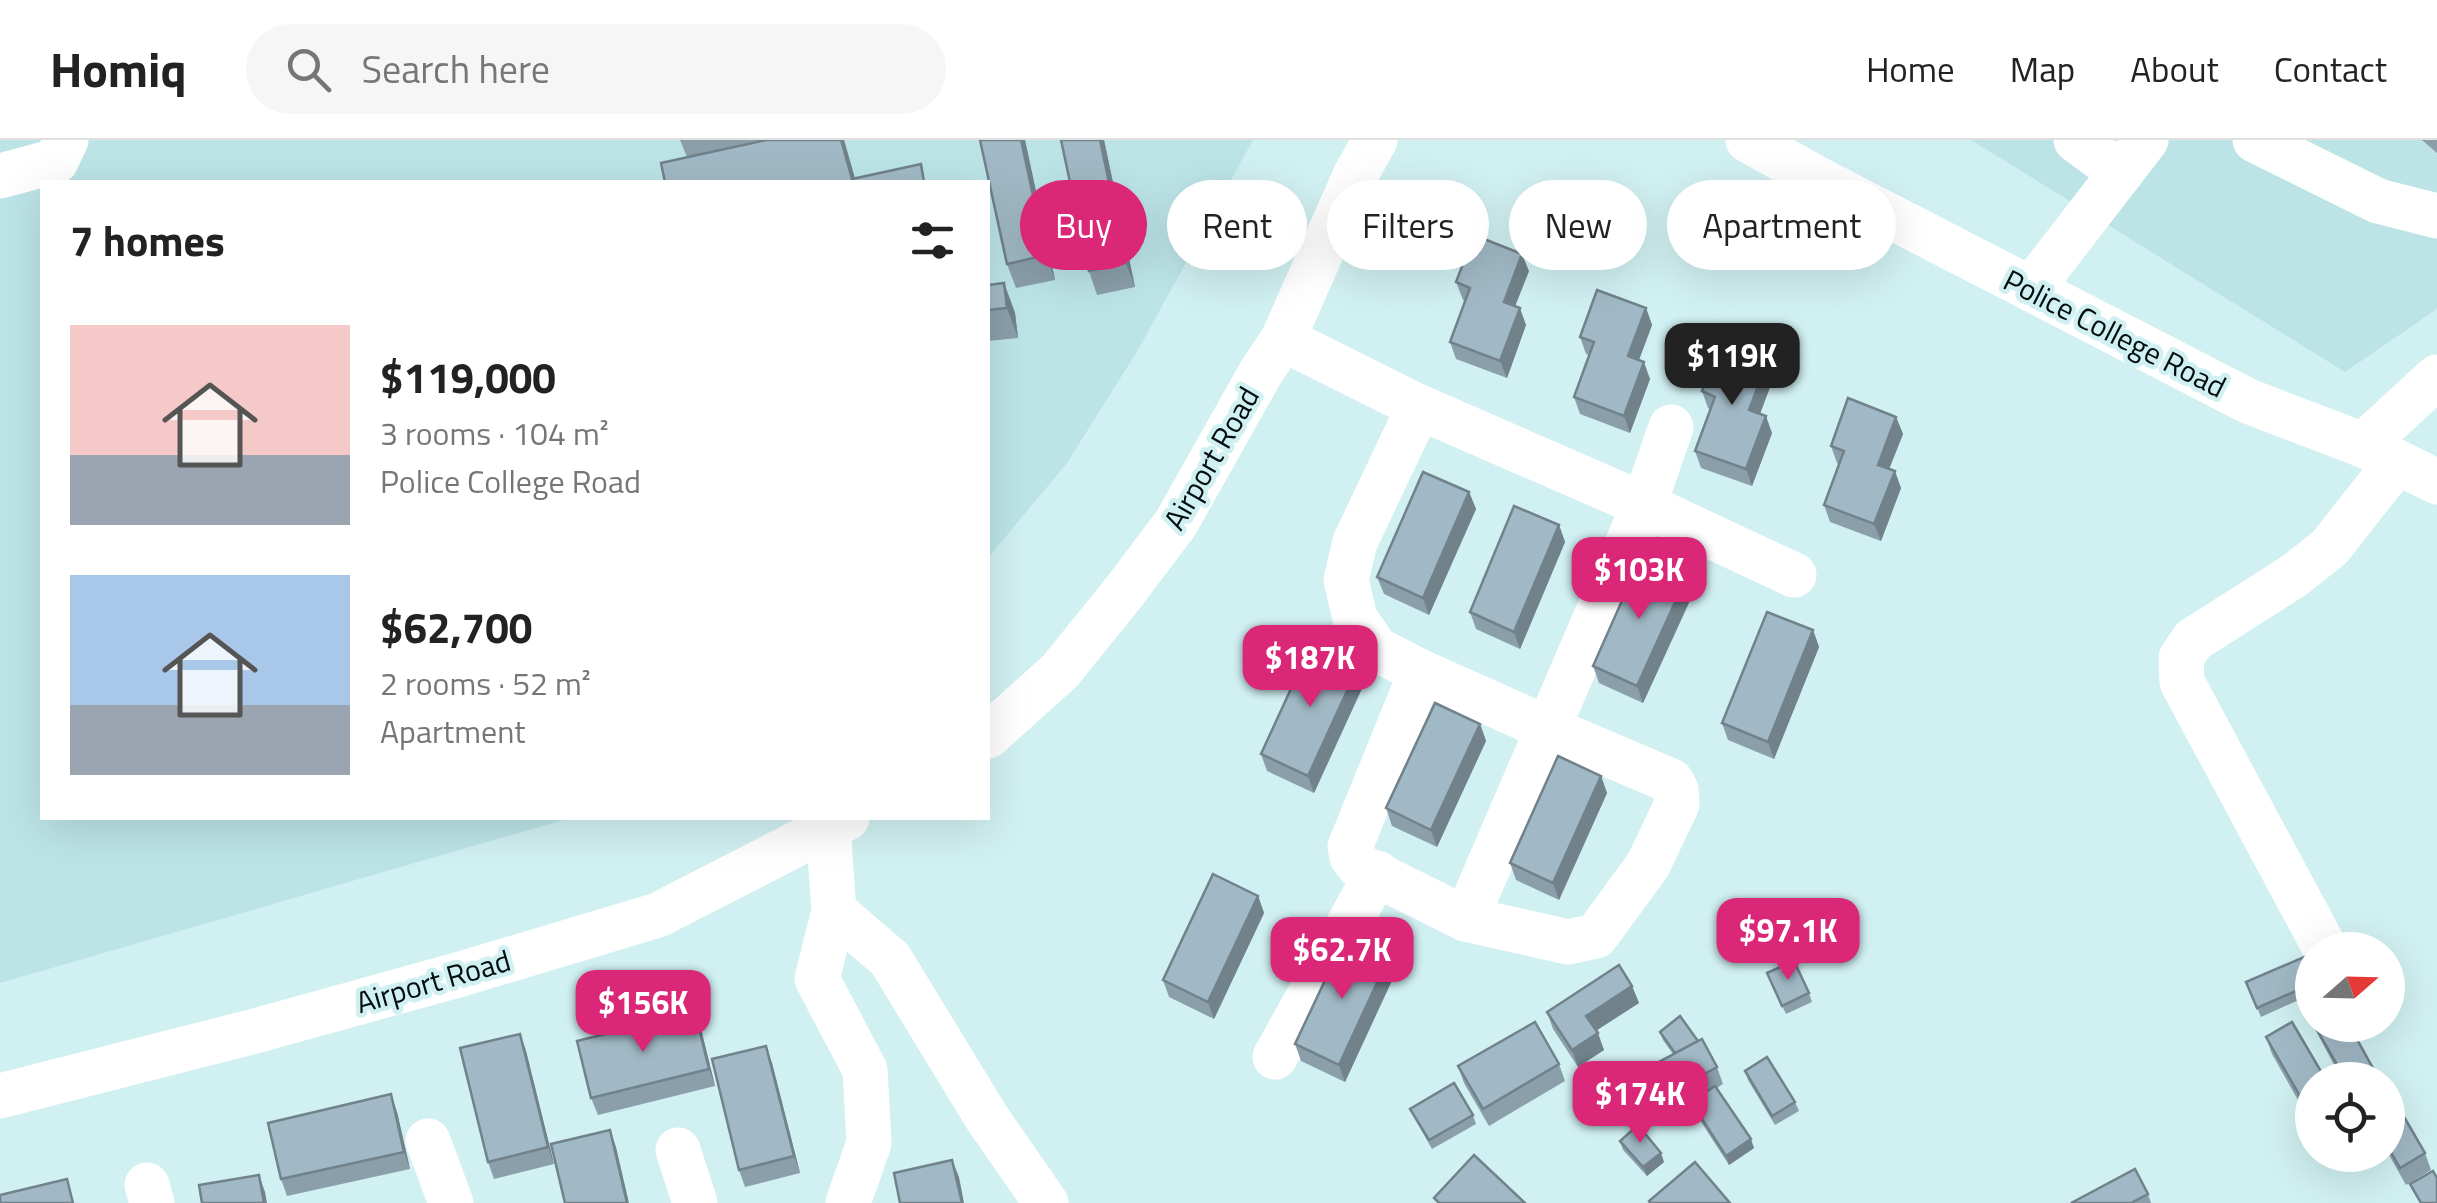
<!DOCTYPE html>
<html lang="en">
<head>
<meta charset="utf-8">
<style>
  body { margin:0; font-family:"Titillium Web",sans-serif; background:#f6f6f6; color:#222; height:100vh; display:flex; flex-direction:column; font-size:38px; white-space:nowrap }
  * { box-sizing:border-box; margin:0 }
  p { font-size:32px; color:#767676 }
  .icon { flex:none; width:55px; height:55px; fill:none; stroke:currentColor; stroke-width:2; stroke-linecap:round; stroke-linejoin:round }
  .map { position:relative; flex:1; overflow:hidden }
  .panel { position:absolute; left:40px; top:40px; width:950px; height:640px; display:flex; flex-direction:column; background:#fff; border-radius:0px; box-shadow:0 10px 40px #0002 }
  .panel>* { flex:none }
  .top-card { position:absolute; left:1020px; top:40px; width:950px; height:90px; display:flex; gap:20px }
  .needle { width:65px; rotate:70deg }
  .buttons { position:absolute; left:2295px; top:792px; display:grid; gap:20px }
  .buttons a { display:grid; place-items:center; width:110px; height:110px; border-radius:50%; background:#fff; box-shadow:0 10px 40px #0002; font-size:50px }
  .price { position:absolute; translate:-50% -85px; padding:0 22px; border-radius:20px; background:#db2777; color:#fff; font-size:32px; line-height:65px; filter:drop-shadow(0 2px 5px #0008) }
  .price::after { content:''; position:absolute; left:50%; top:60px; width:30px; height:22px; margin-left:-15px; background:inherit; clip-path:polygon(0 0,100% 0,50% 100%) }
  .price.current { background:#222; color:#fff }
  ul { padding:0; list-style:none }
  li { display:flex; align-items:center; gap:30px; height:250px; padding:0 30px }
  li span { display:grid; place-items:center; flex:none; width:280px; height:200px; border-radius:0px; color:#555 }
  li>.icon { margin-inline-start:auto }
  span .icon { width:120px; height:120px; fill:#fffc; stroke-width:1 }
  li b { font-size:42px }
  h2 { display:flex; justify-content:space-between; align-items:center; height:120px; padding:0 30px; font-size:42px }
  .tag { padding:0 35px; border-radius:45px; background:#fff; box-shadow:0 10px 40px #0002; font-size:35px; line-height:90px }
  .tag.current { background:#db2777; color:#fff }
  header { display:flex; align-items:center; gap:60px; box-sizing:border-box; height:140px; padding:0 50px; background:#fff; border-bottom:2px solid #e0e0e0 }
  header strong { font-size:48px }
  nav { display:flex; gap:55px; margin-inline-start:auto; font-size:35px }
  .search { width:700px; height:90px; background:#f6f6f6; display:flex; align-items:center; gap:25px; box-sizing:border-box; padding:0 35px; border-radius:55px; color:#767676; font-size:38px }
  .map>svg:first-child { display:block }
  .built { fill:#bce4e7 }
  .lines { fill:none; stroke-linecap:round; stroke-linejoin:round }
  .minor { stroke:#fff; stroke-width:45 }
  .wall { fill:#8a9faa }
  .shaded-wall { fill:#71828b }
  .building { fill:#a1b9c6; stroke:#71828b; stroke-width:2.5 }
  .labels { text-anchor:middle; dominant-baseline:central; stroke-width:9; stroke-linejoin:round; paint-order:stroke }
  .street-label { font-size:30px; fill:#040e0f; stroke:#d1f0f2 }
</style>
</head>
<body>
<header>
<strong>Homiq</strong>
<div class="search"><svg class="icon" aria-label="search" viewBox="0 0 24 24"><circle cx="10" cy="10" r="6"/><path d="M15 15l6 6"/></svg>Search here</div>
<nav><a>Home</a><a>Map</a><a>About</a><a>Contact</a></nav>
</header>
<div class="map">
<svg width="2437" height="1063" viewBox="0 0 2437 1063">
  <rect width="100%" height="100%" fill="#d1f0f2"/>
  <g class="built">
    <polygon points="0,0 1253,0 1138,210 1067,323 988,418 988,42 42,42 42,678 570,678 0,843"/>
    <polygon points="1971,0 2437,0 2437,169 2345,232"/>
  </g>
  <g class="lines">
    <g class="minor">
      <polyline points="1748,0 1814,37 2248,261 2363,305 2437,342"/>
      <polyline points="2076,0 2121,33"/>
      <polyline points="2255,0 2378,61 2437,76"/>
      <polyline points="0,36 56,21 66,0"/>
      <polyline points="2031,149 2146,0"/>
      <polyline points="1283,199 1419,267 1644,365 1794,435"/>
      <polyline points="1419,267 1355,402 1346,440 1355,478 1376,509 1421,532 1549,589 1671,641 1676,650 1677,664 1648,725 1596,796 1568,802 1466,779 1359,726 1352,717 1350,707 1421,532"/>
      <polyline points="2363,305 2437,237"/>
      <polyline points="988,596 1060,531 1124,452 1176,383 1261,232 1283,199 1355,36 1375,0"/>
      <polyline points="828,686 834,771 817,839 865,930 869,1003 848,1063"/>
      <polyline points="834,771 890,819 987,978 1046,1063"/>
      <polyline points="1466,779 1644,365 1671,287"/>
      <polyline points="2326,810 2182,542 2181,518 2193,500 2295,435 2330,407 2397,322"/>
      <polyline points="1275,917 1377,733"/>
      <polyline points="0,956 255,891 461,834 658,775 847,678"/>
      <polyline points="428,1001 451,1063"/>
      <polyline points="678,1010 695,1063"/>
      <polyline points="147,1045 152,1063"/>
    </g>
  </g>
  <g class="wall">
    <polygon points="680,0 844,0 855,39 927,42 665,42 687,17"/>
    <polygon points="1025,0 1055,140 1016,148 1007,124"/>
    <polygon points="1061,0 1104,0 1135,147 1097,155 1089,131"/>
    <polygon points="2422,0 2437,0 2437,13"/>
    <polygon points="1529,131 1515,166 1526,185 1507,238 1456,219 1450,202 1465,161 1463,160 1456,142"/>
    <polygon points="1004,143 1015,173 1018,198 988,201 988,145"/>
    <polygon points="1646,168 1652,185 1639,220 1650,239 1630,293 1580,274 1574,257 1589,215 1586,214 1580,197"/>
    <polygon points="1773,239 1760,274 1772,293 1752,346 1701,328 1695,311 1710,269 1708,268 1702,251"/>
    <polygon points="1896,277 1903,294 1889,329 1901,348 1881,401 1830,382 1824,365 1839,324 1837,323 1831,306"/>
    <polygon points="1469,352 1476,369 1429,475 1384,454 1377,437"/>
    <polygon points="1559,385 1565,402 1520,509 1476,489 1470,472"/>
    <polygon points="1692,456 1643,563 1599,543 1593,526"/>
    <polygon points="1813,490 1819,507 1774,619 1728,600 1722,583"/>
    <polygon points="1364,544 1314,653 1267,631 1261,614"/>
    <polygon points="1480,584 1486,601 1437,707 1392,686 1386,668"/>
    <polygon points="1601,636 1607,653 1559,760 1516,740 1510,723"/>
    <polygon points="1258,756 1264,773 1214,879 1169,857 1163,840"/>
    <polygon points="2312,819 2312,854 2261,877 2246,842"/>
    <polygon points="1767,833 1809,853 1812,862 1786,874"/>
    <polygon points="1394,836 1345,942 1301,921 1295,904"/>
    <polygon points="1632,846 1639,863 1596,891 1604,910 1578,927 1553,889 1547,872"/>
    <polygon points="695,872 701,889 715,946 598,975 591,958"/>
    <polygon points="2313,885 2349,885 2374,930 2378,940 2342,940"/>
    <polygon points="1660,892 1717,927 1723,944 1717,948 1754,1008 1729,1025 1694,971 1691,962 1649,985 1634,956 1627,939 1673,914 1663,900"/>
    <polygon points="520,894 526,911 554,1024 494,1039 488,1022"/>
    <polygon points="2266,897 2312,940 2312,985 2272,914"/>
    <polygon points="772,923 800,1033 745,1047 739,1030"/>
    <polygon points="1559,924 1565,941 1489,986 1464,943 1458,926"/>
    <polygon points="1745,931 1795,962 1799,971 1775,985 1748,940"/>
    <polygon points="2388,949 2425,1013 2431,1030 2406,1045 2388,1013"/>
    <polygon points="1410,969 1473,975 1476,984 1432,1009 1414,977"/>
    <polygon points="397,972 410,1029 287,1056 281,1039"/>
    <polygon points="1620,1001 1664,1022 1647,1036 1623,1010"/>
    <polygon points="2148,1054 2151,1063 2071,1063"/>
  </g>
  <g class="shaded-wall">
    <polygon points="841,0 844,0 856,42 853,42"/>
    <polygon points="1021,0 1025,0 1055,140 1046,115"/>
    <polygon points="1100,0 1104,0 1135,147 1126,123"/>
    <polygon points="1522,114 1529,131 1510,179 1504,162"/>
    <polygon points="1004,143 1015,173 1018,198 1007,168"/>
    <polygon points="1520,168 1526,185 1507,238 1500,221"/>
    <polygon points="1646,168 1652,185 1634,233 1628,216"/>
    <polygon points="1644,222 1650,239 1630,293 1624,276"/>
    <polygon points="1767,222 1773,239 1755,287 1749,270"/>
    <polygon points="1766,276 1772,293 1752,346 1746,329"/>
    <polygon points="1896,277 1903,294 1884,342 1878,325"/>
    <polygon points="1895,331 1901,348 1881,401 1874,384"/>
    <polygon points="1469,352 1476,369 1429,475 1423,458"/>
    <polygon points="1559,385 1565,402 1520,509 1514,492"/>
    <polygon points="1686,438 1692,456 1643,563 1637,546"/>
    <polygon points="1813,490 1819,507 1774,619 1768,602"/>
    <polygon points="1358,527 1364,544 1314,653 1308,636"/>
    <polygon points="1480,584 1486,601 1437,707 1431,690"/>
    <polygon points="1601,636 1607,653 1559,760 1553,743"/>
    <polygon points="1258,756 1264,773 1214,879 1208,862"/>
    <polygon points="1388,819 1394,836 1345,942 1339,925"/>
    <polygon points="1632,846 1639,863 1592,893 1586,876"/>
    <polygon points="695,872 701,889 715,946 709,929"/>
    <polygon points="1598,893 1604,910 1578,927 1572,910"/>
    <polygon points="520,894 526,911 554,1024 548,1007"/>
    <polygon points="766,906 772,923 800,1033 794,1016"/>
    <polygon points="391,954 397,972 410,1029 404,1012"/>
    <polygon points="610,990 616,1007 629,1063 627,1063"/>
    <polygon points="1751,999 1754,1008 1729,1025 1726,1016"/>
    <polygon points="1661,1013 1664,1022 1647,1036 1643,1027"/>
    <polygon points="952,1020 959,1037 964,1063 962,1063"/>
    <polygon points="259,1035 265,1052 267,1063 264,1063"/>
  </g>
  <g class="building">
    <polygon points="766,0 841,0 852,39 921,24 924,42 665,42 661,23"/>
    <polygon points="980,0 1021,0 1046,115 1007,124"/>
    <polygon points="1061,0 1100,0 1126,123 1089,131"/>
    <polygon points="1474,95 1522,114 1504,162 1520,168 1500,221 1450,202 1470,148 1456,142"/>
    <polygon points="1004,143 1007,168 988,170 988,145"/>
    <polygon points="1597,150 1646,168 1628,216 1644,222 1624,276 1574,257 1594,202 1580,197"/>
    <polygon points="1719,204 1767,222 1749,270 1766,276 1746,329 1695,311 1715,257 1702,251"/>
    <polygon points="1848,258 1896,277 1878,325 1895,331 1874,384 1824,365 1844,311 1831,306"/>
    <polygon points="1423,332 1469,352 1423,458 1377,437"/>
    <polygon points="1514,366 1559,385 1514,492 1470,472"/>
    <polygon points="1641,418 1686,438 1637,546 1593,526"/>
    <polygon points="1767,472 1813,490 1768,602 1722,583"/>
    <polygon points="1311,505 1358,527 1308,636 1261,614"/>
    <polygon points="1435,563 1480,584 1431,690 1386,668"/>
    <polygon points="1558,616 1601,636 1553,743 1510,723"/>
    <polygon points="1213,734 1258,756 1208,862 1163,840"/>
    <polygon points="1345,798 1388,819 1339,925 1295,904"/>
    <polygon points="2311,814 2312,819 2312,844 2257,868 2246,842"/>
    <polygon points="1794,821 1809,853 1782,866 1767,833"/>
    <polygon points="1619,825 1632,846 1586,876 1598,893 1572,910 1547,872"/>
    <polygon points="695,872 709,929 591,958 577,901"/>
    <polygon points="1680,876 1698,901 1675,913 1660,892"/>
    <polygon points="1535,882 1559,924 1483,969 1458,926"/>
    <polygon points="2292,882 2326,940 2312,940 2312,967 2308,970 2266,897"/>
    <polygon points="2314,885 2349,885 2374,930 2356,940 2346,940"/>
    <polygon points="520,894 548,1007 488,1022 460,908"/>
    <polygon points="1702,899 1717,927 1643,968 1627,939"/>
    <polygon points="766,906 794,1016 739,1030 712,919"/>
    <polygon points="1767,917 1795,962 1772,976 1745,931"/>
    <polygon points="1454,943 1473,975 1429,1000 1410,969"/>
    <polygon points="1715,946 1751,999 1726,1016 1691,962"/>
    <polygon points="2388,949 2425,1013 2400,1028 2388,1007"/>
    <polygon points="391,954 404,1012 281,1039 268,983"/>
    <polygon points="1638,985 1661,1013 1643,1027 1620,1001"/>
    <polygon points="610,990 627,1063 565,1063 551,1004"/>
    <polygon points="1474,1015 1525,1063 1439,1063 1434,1058"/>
    <polygon points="952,1020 962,1063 900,1063 894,1033"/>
    <polygon points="1695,1022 1730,1063 1650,1063 1649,1061"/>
    <polygon points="2135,1029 2148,1054 2131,1063 2071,1063"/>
    <polygon points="2433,1031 2437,1038 2437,1063 2421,1063 2410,1044"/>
    <polygon points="259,1035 264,1063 202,1063 199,1045"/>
    <polygon points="67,1039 73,1063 0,1063 0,1055"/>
  </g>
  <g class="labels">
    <g class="street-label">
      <text transform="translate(2115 193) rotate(27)">Police College Road</text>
      <text transform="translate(1211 318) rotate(-60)">Airport Road</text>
      <text transform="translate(433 841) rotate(-16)">Airport Road</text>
    </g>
  </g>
</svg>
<div class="buttons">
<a><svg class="needle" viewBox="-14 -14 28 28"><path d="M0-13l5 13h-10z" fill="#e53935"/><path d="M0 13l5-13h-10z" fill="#767676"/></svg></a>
<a><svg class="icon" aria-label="locate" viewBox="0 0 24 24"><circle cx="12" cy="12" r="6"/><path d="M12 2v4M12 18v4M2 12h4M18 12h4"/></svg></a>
</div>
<b class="price current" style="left:1732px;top:268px">$119K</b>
<b class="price" style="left:1639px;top:482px">$103K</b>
<b class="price" style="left:1310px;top:570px">$187K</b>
<b class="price" style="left:1788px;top:843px">$97.1K</b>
<b class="price" style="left:1342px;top:862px">$62.7K</b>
<b class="price" style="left:643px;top:915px">$156K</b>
<b class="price" style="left:1640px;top:1006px">$174K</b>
<div class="top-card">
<a class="tag current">Buy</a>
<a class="tag">Rent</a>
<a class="tag">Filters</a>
<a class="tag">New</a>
<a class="tag">Apartment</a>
</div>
<section class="panel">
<h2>7 homes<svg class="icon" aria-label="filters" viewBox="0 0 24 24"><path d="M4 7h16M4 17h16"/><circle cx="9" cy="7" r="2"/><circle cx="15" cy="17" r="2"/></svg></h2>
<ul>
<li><span style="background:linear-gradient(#f6c9c9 65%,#9aa5b1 0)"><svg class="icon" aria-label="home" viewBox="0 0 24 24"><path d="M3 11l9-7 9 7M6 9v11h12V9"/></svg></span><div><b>$119,000</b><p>3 rooms · 104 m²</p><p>Police College Road</p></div></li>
<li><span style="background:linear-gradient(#a9c7e8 65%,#9aa5b1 0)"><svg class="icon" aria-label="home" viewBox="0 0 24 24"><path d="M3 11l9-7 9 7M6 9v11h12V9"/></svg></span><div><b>$62,700</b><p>2 rooms · 52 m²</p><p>Apartment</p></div></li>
</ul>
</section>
</div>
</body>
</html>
